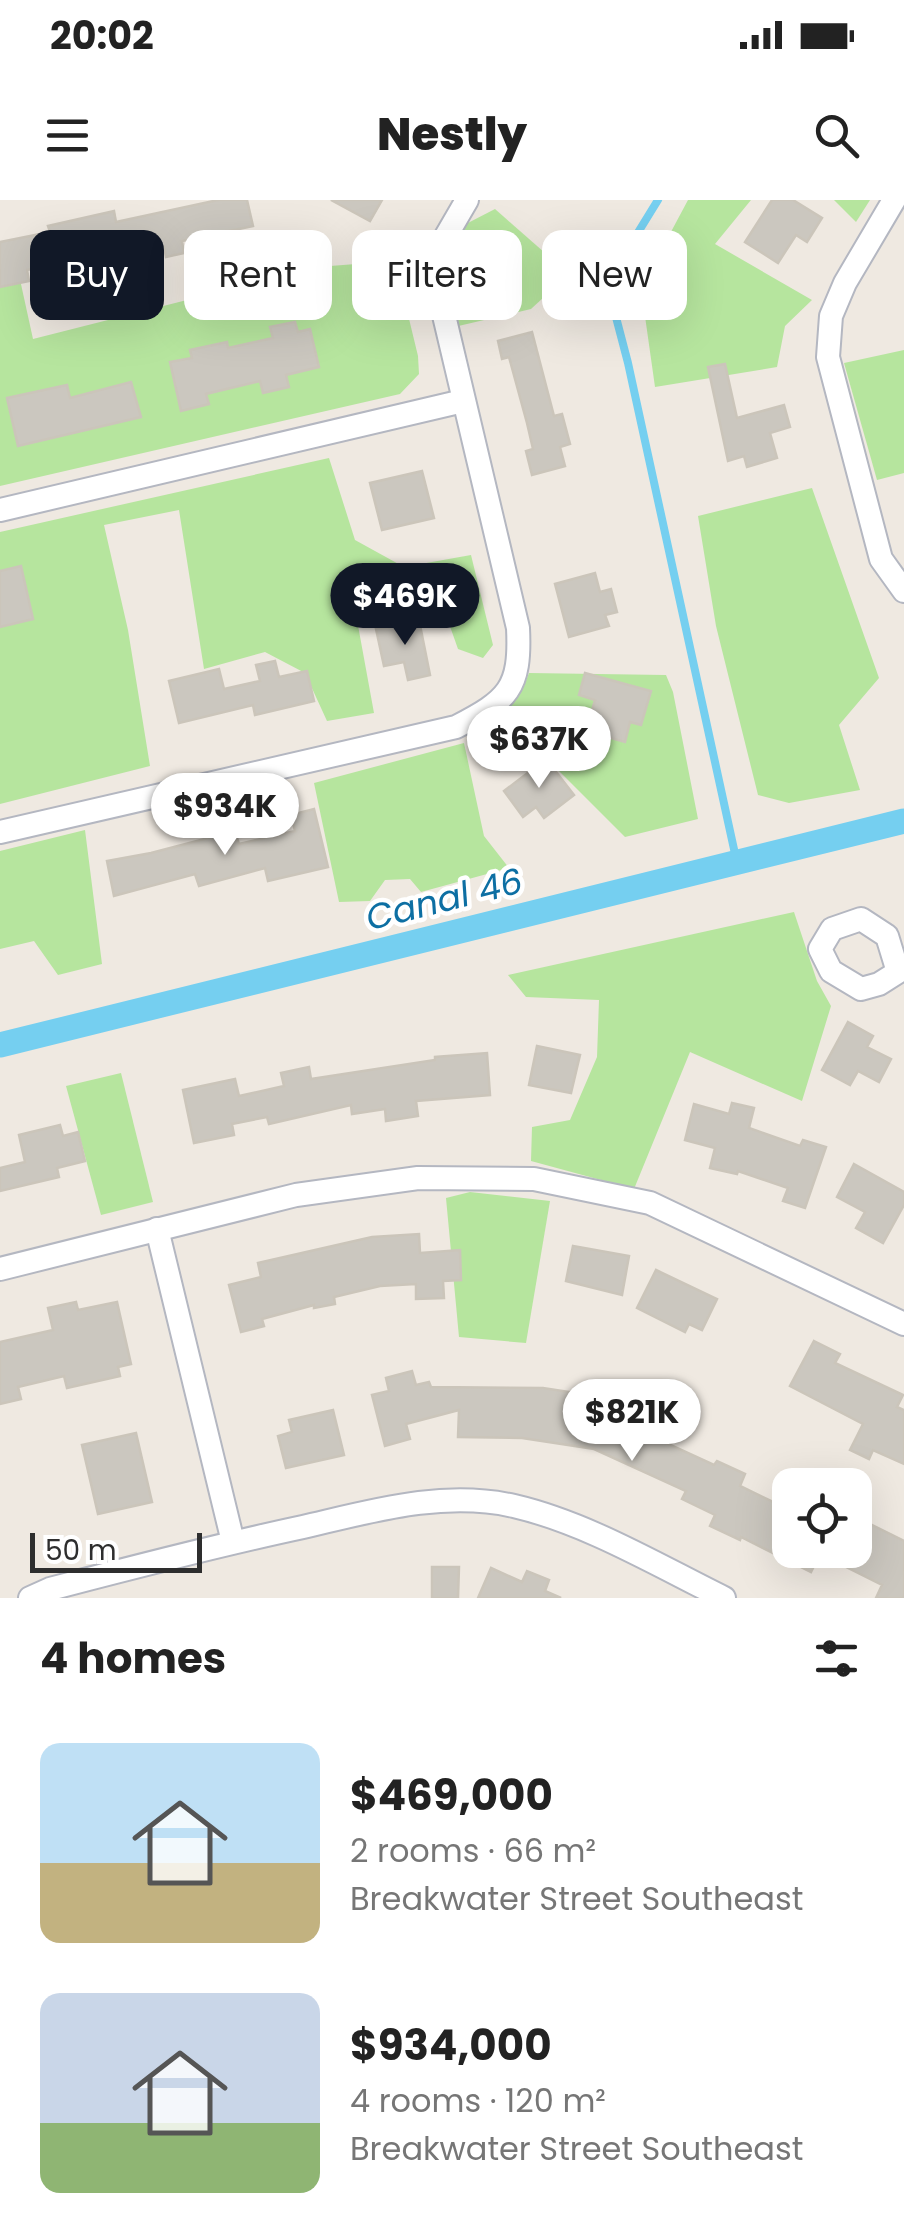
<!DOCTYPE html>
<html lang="en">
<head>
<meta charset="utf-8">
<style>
  body { margin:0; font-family:Poppins,sans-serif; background:#f6f6f6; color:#222; height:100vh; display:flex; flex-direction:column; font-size:38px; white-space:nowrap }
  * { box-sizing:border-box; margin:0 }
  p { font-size:32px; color:#767676 }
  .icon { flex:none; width:55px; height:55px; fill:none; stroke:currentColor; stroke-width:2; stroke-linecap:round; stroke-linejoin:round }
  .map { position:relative; height:1398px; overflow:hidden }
  .sheet { display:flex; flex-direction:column; background:#fff; flex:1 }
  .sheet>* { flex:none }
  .top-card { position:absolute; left:30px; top:30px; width:845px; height:90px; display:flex; gap:20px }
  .controls { position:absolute; left:772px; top:1268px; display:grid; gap:20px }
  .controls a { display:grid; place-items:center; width:100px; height:100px; border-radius:20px; background:#fff; box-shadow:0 10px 40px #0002; font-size:50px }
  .scale { position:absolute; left:30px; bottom:25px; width:172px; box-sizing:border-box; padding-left:10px; border:5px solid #2e2e2e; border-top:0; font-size:28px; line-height:35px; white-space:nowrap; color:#2e2e2e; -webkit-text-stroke:8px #fff; paint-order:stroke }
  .price { position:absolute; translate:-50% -85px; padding:0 22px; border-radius:35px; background:#fff; color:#222; font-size:32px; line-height:65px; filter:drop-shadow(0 2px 5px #0008) }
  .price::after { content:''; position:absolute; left:50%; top:60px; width:30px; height:22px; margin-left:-15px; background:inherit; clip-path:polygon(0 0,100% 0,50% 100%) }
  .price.selected { background:#111827; color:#fff }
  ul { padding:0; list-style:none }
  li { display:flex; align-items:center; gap:30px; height:250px; padding:0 40px }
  li span { display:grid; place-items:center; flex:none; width:280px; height:200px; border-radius:20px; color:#555 }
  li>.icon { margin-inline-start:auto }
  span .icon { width:120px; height:120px; fill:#fffc; stroke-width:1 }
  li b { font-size:42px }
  h2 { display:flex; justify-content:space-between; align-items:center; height:120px; padding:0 40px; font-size:42px }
  .chip { padding:0 35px; border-radius:20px; background:#fff; box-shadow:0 10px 40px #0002; font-size:35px; line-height:90px }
  .chip.selected { background:#111827; color:#fff }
  .status { display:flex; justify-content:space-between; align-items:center; height:70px; padding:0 50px; background:#fff; direction:ltr }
  .status svg { height:28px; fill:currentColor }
  header { display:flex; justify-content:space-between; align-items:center; height:130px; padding:0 40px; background:#fff; font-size:45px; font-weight:800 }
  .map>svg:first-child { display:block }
  .green { fill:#b6e59e }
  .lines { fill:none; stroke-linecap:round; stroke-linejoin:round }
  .stream { stroke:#75cff0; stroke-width:8 }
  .canal { stroke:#75cff0; stroke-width:25 }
  .building { fill:#cbc7bf; stroke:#cbc5ba; stroke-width:2.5 }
  .minor-casing { stroke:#b4b7c1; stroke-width:26 }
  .minor { stroke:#fff; stroke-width:22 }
  .labels { text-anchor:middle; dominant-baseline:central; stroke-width:9; stroke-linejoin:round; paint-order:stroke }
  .water-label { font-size:35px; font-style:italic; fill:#0d6fa3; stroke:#fff }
</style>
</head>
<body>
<div class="status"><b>20:02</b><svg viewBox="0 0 49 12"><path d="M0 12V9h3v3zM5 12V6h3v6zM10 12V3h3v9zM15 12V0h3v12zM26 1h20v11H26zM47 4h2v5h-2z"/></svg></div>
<header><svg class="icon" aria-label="menu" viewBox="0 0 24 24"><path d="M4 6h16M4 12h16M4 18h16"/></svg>Nestly<svg class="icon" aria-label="search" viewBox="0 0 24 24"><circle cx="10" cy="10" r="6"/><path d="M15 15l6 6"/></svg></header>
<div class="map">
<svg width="904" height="1398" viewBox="0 0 904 1398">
  <rect width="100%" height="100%" fill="#efe9e1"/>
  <g class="green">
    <polygon points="688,0 751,0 715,44 812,100 785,126 777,167 655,187 641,88"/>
    <polygon points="834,0 870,0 856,22"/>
    <polygon points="495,9 569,74 531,109 454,127 441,65 464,25"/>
    <polygon points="395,61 418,156 419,174 400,194 0,286 0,64 19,75 33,139 317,67"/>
    <polygon points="904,150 904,273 877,280 844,163"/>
    <polygon points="329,258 355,340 404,367 471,355 493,445 483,458 458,449 441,401 357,420 374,513 327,521 305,473 265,452 204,469 179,310 104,325 128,430 150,566 0,604 0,332"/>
    <polygon points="812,288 879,478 839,525 860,590 789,603 758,595 716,426 698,316"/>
    <polygon points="529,473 666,475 673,492 698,619 625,637 500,512 524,486"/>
    <polygon points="464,543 484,636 509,668 421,692 410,679 385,680 370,701 339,702 314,583"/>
    <polygon points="85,630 102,764 58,775 34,741 0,749 0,651"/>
    <polygon points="794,712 817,781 831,806 802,901 690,852 634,989 531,961 532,927 570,920 597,857 599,800 526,797 508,775"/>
    <polygon points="121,873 153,1002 101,1015 66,886"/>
    <polygon points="470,992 550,1001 526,1143 459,1137 446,998"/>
  </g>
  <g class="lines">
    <polyline class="stream" points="658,0 629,47 612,102 628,163 737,663"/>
    <polyline class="canal" points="0,845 904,621"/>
  </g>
  <g class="building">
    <polygon points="218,0 247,0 253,26 182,41 184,53 166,57 164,47 139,52 138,44 27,70 29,81 0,87 0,42 50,32 48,26 114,11 116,22"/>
    <polygon points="331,0 382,0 370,21"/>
    <polygon points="772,0 793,0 822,18 807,42 796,35 778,63 745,42"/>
    <polygon points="295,122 298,132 310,129 319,167 286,175 289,187 263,193 260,181 206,194 209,204 181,211 170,162 192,158 190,150 227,142 228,148 273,138 270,127"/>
    <polygon points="532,132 554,216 562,214 570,244 560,247 565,266 532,275 526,251 533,249 527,223 509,157 502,159 498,141"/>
    <polygon points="725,164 737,218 784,205 790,227 770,233 777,258 747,267 744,256 728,261 708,167"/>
    <polygon points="131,182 141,217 18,246 7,198 67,185 70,198"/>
    <polygon points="422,271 434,318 382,330 370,283"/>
    <polygon points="21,366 33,419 0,427 0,371"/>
    <polygon points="595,373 600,392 611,389 617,412 605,415 609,426 569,437 555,384"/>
    <polygon points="419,420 430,475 408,480 404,462 384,466 376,429"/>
    <polygon points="275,461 279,477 307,471 314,501 255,515 253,505 179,523 169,481 219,469 224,489 260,481 256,465"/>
    <polygon points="585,473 651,491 641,525 630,522 625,542 586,531 595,500 579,495"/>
    <polygon points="546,559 574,595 544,618 536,607 523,617 504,591"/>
    <polygon points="314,609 328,667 268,681 265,668 199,686 195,674 114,696 107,661 151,653 235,631 239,644 295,631 291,615"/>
    <polygon points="848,822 873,836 867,847 891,859 879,882 858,871 850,885 822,870"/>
    <polygon points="537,846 580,855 571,893 529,885"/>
    <polygon points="487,853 490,895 416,901 418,916 386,921 385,909 352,914 351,905 269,924 267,917 232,924 234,935 194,943 183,890 235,879 239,896 284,886 281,873 309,867 311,879 435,860 435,857"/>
    <polygon points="732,903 754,908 749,928 800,946 803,940 826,947 805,1008 783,1001 788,988 738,971 737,974 710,968 715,948 685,940 694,904 729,914"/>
    <polygon points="60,925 63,936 78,932 85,961 57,968 59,977 0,991 0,968 25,962 19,935"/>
    <polygon points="854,964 904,992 904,1005 883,1043 856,1028 865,1012 837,997"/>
    <polygon points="419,1034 420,1053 460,1050 461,1080 443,1081 444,1098 416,1099 416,1084 380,1086 334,1097 335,1104 314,1108 314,1105 262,1119 264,1126 241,1132 229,1085 261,1077 258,1063 372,1037"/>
    <polygon points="573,1046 629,1056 622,1095 566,1081"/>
    <polygon points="656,1070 717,1099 702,1130 689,1124 685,1132 637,1108"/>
    <polygon points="76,1102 78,1110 117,1102 131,1164 118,1167 120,1176 67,1188 64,1176 18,1187 21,1199 0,1204 0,1142 53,1130 48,1108"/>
    <polygon points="814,1141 840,1154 835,1163 903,1195 897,1207 904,1210 904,1264 873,1250 869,1259 850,1250 863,1224 790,1186"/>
    <polygon points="412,1171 416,1185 429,1182 431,1187 543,1188 608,1198 605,1215 714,1265 717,1261 745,1274 740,1286 790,1310 790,1350 855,1350 855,1334 862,1320 904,1341 904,1398 876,1398 882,1385 820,1354 811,1372 741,1337 740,1340 710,1326 715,1315 682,1299 686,1291 594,1249 522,1238 458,1237 459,1210 406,1224 410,1239 385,1246 372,1195 389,1191 386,1178"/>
    <polygon points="333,1210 344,1255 286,1268 278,1236 292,1232 289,1220"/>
    <polygon points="136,1233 152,1302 98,1314 82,1245"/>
    <polygon points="432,1367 459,1367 458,1398 432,1398"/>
    <polygon points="491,1368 522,1382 527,1371 549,1380 545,1391 561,1398 478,1398"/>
  </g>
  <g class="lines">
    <g class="minor-casing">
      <g id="minor">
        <polyline points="894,0 845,83 831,116 828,157 881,359 904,391"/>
        <polyline points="0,310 463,201"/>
        <path d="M 0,632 L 456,527 C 508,500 521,489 518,428 L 433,69 L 442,43 L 467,0"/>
        <polygon points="861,719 887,736 898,772 879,784 861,789 831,771 820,749 832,729"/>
        <polyline points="157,1029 233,1342"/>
        <polyline points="0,1069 296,995 418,978 534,979 650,1003 904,1124"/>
        <path d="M 30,1398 L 50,1389 C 134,1367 218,1345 303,1327 C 372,1311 443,1290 514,1306 C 587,1323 657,1365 724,1398"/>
      </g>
    </g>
    <use href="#minor" class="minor"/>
  </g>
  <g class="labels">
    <g class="water-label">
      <text transform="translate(444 699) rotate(-14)">Canal 46</text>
    </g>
  </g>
</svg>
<div class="controls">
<a><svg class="icon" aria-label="locate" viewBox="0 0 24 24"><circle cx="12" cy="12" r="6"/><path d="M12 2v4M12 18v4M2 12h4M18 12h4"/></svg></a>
</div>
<div class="scale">50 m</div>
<b class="price selected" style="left:405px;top:448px">$469K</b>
<b class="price" style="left:539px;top:591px">$637K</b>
<b class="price" style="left:225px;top:658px">$934K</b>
<b class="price" style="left:632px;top:1264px">$821K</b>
<div class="top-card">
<a class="chip selected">Buy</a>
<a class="chip">Rent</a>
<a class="chip">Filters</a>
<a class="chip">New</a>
</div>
</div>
<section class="sheet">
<h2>4 homes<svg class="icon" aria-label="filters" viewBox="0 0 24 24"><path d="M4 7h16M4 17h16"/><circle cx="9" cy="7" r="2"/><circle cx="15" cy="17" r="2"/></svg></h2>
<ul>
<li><span style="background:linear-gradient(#bfe0f5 60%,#c2b280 0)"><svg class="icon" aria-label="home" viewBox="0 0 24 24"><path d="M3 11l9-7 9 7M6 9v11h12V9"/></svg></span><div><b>$469,000</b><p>2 rooms · 66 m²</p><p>Breakwater Street Southeast</p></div></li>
<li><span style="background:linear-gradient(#c9d6e8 65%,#8fb573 0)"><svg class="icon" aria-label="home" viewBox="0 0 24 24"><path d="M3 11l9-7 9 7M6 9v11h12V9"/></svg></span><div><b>$934,000</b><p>4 rooms · 120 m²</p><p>Breakwater Street Southeast</p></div></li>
</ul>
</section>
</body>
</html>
